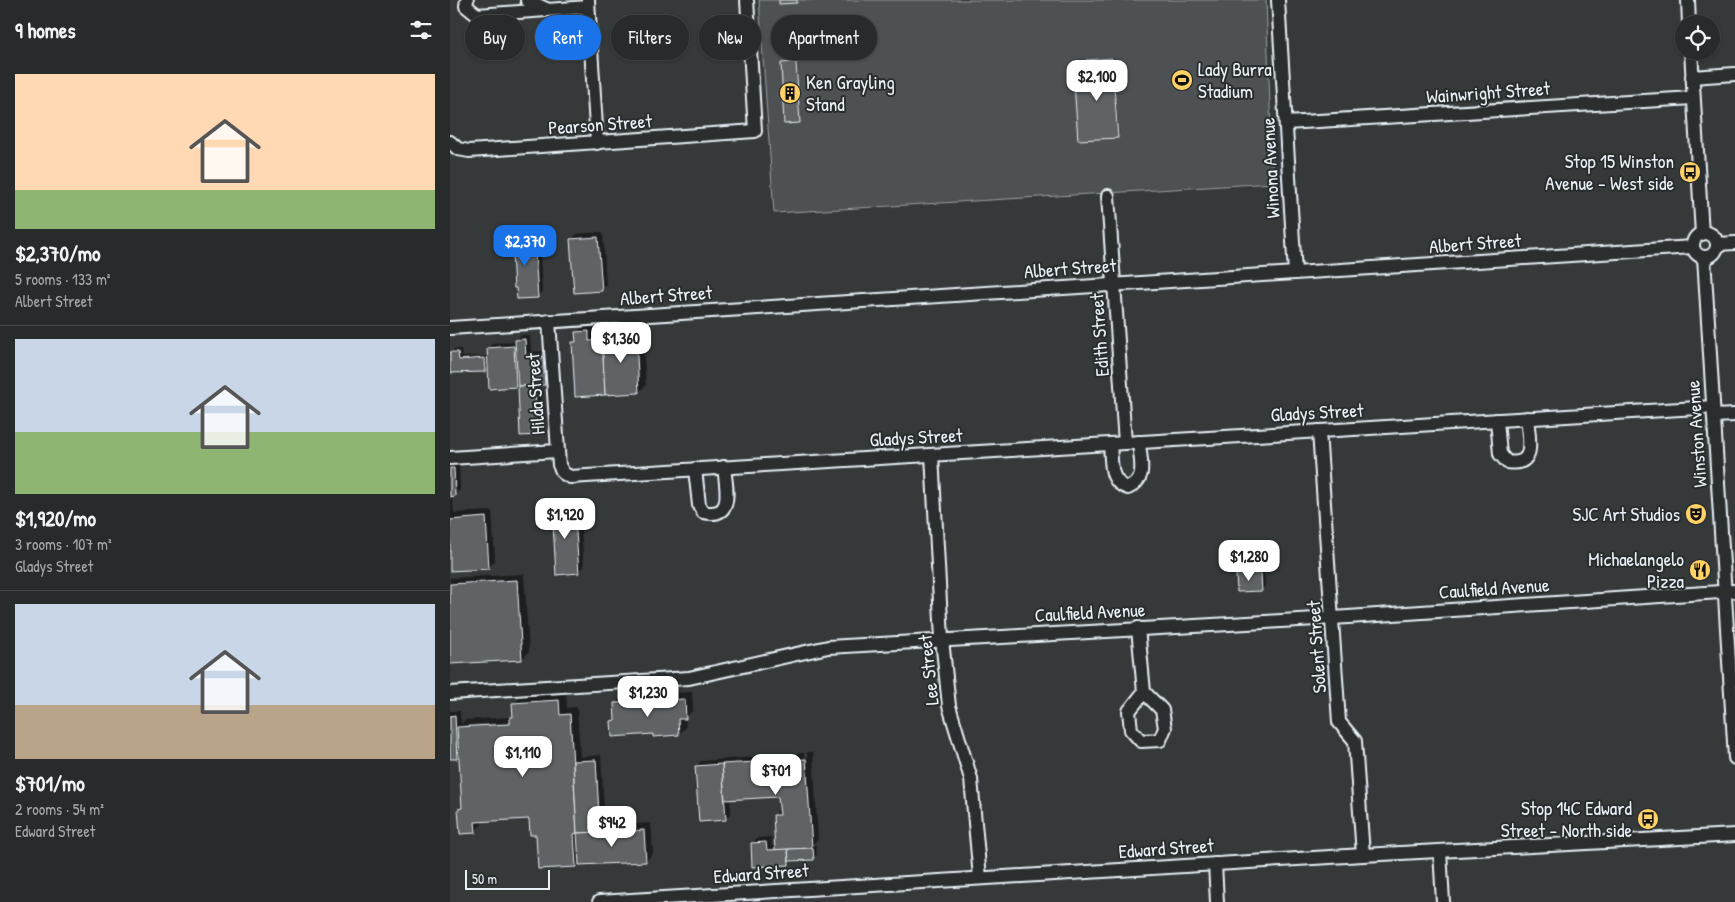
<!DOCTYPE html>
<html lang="en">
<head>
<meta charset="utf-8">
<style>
  body { margin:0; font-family:"Patrick Hand",sans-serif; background:#303334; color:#f1f3f6; height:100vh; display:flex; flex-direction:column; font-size:19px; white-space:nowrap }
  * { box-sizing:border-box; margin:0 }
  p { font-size:16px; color:#a5a7a9 }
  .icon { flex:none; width:28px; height:28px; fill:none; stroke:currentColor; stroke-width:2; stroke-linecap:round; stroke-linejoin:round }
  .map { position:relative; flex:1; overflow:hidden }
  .sheet { display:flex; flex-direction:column; background:#282b2c; width:450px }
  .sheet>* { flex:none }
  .banner { position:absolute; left:15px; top:15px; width:475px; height:45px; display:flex; gap:10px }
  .fabs { position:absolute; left:1225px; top:15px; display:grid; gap:10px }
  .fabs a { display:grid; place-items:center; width:45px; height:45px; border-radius:50%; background:#282b2c; box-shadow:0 1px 4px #0004,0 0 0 1px #444748; font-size:25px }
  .scale { position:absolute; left:15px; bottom:12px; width:85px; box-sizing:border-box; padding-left:5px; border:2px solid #e8f1f8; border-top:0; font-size:14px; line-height:18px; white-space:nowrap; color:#e8f1f8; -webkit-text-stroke:4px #2a2d2e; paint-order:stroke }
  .price { position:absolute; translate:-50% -42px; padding:0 11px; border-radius:10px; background:#fff; color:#222; font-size:16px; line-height:32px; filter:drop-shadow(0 1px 2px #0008) }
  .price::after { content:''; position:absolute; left:50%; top:30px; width:15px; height:11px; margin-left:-8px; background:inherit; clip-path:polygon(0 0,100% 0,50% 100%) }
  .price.active { background:#1a73e8; color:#fff }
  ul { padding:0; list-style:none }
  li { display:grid; align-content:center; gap:10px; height:265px; padding:0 15px }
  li+li { border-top:1px solid #444748 }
  li span { display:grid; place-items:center; height:155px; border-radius:0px; color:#555 }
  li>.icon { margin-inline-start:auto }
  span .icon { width:90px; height:90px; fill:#fffc; stroke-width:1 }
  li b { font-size:21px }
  h2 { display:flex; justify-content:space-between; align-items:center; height:60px; padding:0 15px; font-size:21px }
  .pill { padding:0 18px; border-radius:22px; background:#282b2c; box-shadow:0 1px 4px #0004,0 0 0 1px #444748; font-size:18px; line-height:45px }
  .pill.active { background:#1a73e8; color:#fff }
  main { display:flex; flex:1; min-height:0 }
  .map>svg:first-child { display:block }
  .green { fill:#4d5152; stroke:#9aa1a5 }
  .shadow { fill:#0007; fill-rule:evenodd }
  .building { fill:#5f6365; stroke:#e8f1f8 }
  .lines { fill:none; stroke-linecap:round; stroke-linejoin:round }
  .minor-casing { stroke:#e8f1f8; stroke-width:16 }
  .minor { stroke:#2a2d2e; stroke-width:12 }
  .labels { text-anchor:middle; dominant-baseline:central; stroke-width:4; stroke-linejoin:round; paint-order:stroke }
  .poi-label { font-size:19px; fill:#e8f1f8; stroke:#2a2d2e; text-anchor:end }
  .street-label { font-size:19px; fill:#e8f1f8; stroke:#2a2d2e }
</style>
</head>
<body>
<main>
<section class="sheet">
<h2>9 homes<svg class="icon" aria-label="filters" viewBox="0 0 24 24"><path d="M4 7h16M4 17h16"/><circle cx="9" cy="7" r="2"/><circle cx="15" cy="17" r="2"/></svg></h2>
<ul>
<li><span style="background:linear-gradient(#ffd9b3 75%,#8fb573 0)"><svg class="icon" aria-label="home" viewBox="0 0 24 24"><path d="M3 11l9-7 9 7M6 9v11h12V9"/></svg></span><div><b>$2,370/mo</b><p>5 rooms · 133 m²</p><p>Albert Street</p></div></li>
<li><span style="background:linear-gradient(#c9d6e8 60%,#8fb573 0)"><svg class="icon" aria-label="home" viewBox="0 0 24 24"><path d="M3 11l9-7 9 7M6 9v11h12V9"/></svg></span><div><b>$1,920/mo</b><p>3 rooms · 107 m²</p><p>Gladys Street</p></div></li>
<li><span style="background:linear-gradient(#c9d6e8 65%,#b9a48a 0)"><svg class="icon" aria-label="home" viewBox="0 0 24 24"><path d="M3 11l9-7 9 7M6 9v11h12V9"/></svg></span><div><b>$701/mo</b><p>2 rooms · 54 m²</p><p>Edward Street</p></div></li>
</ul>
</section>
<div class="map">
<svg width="1285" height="902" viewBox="0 0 1285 902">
  <rect width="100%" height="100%" fill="#35393a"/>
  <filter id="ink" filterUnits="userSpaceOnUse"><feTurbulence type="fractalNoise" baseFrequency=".02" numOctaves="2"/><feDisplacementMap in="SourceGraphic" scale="10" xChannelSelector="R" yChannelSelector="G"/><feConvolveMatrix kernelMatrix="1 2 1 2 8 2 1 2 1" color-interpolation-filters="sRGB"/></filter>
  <g filter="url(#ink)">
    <polygon class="green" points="309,0 816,0 823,183 324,213"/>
    <g class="shadow">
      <polygon points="663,57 669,135 667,136 625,84 638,81 638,59"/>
      <polygon points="347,61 350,121 349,122 332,64"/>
      <polygon points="89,232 92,291 87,297 62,238 67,233"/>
      <polygon points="153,232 156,285 151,290 122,239 127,234"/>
      <polygon points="189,322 190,332 192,332 196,385 189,392 123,343 127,339 126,333 134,326 146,325 146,334 167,333 175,323"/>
      <polygon points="71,335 80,335 81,352 98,351 99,378 94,384 90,384 92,429 87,434 71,435 69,383 66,386 39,366 34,370 1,372 0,353 4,349 11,349 12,357 38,356 38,348 43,343 66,342"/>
      <polygon points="0,464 9,464 10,490 2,495 4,513 42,511 45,561 38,568 0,570"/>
      <polygon points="129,500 134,567 128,572 103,507 109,501"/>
      <polygon points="790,571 814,571 815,587 811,590 787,574"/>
      <polygon points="74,574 79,652 72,659 0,663 0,578"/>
      <polygon points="242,692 243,710 235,718 236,727 229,734 204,733 162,721 166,717 165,704 173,696"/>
      <path d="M 116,694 L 117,708 L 127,707 L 130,757 L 151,755 L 155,826 L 201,823 L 203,853 L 196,861 L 130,861 L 125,866 L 87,834 L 80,817 L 32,820 L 32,824 L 25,831 L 10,809 L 13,806 L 10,754 L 7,757 L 0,758 L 0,711 L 10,711 L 11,725 L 15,720 L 61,717 L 64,714 L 64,704 L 71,696 ZM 66,722 L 66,725 L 14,728 L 14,725 Z"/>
      <polygon points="357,752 363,752 368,839 362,845 366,845 367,855 363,858 343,859 338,864 302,843 308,838 321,837 322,846 326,846 324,816 330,809 330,795 280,798 281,813 275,819 246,766 251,761 354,753 360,842 362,842"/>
    </g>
    <g class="building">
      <polygon points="329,0 347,0 347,3 329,4"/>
      <polygon points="662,58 668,138 628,140 624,83 637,82 636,60"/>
      <polygon points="346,62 350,123 334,124 331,63"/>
      <polygon points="84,236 88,298 67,299 66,288 64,288 61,238"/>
      <polygon points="148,237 152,291 124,293 120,239"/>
      <polygon points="182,329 183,339 186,338 189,393 155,395 152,340 167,339 166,330"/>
      <polygon points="139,331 139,341 152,340 155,395 125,397 122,342 126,342 125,332"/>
      <polygon points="75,339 76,357 93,356 95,385 68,386 65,340"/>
      <polygon points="64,346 66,387 39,389 37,348"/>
      <polygon points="0,352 8,352 9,360 34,358 35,372 0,373"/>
      <polygon points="68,386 85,386 87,435 70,436"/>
      <polygon points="0,468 4,468 5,496 0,497"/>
      <polygon points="124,505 129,573 106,575 102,506"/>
      <polygon points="36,517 39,569 0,571 0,520"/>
      <polygon points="811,573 812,591 787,592 786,574"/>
      <polygon points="67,580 72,660 0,664 0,584"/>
      <polygon points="235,699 236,719 228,719 229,735 203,737 203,734 162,737 161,721 165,720 164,703"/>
      <polygon points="109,700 110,715 120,714 127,833 124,834 126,867 88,869 86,835 80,835 79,819 25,822 26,833 10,834 8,809 12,808 7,727 60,724 60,717 63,717 62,703"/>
      <polygon points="5,715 7,759 0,759 0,716"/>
      <polygon points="356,759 362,848 325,850 323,815 330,815 328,797 275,800 272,764"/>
      <polygon points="146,760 150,832 127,833 123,761"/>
      <polygon points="272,764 276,820 249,822 245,766"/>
      <polygon points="194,830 196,862 129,865 127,833"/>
      <polygon points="316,842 317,850 338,849 339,865 302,867 301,843"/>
      <polygon points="363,848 364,860 339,861 338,849"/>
    </g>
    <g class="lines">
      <g class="minor-casing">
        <g id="minor">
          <polyline points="17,0 16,6 27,15 138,7"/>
          <polyline points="77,0 96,9"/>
          <polyline points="138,0 147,143"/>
          <polyline points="828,0 845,273"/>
          <polyline points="1238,0 1239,24"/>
          <polyline points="1241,51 1252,234"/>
          <polyline points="1242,77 1285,74"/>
          <polyline points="836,123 1243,98"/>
          <polyline points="0,142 8,149 19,151 305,131 297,0"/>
          <polyline points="658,196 675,443"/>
          <circle cx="1255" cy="245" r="12"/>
          <polyline points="1267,244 1285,243"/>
          <polyline points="1254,257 1285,758"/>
          <polyline points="99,321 109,465 113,473 120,477 1263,407"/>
          <polyline points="0,328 1243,247"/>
          <polyline points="1264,416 1285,415"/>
          <path d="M 1047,420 L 1050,454 L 1057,462 C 1087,467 1079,439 1077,418"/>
          <polyline points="869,431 889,722 905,741 913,855"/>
          <path d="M 660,444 C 662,462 658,482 678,488 C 698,479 690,461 689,442"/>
          <polyline points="482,455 492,639 499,706 521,779 530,878"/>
          <polyline points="0,458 107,451"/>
          <path d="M 245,469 L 249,505 L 253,512 C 285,519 276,488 274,467"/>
          <polyline points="688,628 694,692 712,710 715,728 710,740 691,741 681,730 679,711 694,692"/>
          <polyline points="0,693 239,678 378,647 883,618 1285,591"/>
          <polyline points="990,851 993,902"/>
          <polyline points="765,864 767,902"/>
          <polyline points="149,902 913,855 1285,835"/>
        </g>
      </g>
      <use href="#minor" class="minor"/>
    </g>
  </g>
  <defs>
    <g id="stadium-disc" transform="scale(1.125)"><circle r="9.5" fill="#ffd166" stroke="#2a2d2e"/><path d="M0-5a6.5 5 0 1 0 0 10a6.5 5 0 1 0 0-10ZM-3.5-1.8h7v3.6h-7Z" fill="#111"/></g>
    <g id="building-disc" transform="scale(1.125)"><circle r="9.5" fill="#ffd166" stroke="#2a2d2e"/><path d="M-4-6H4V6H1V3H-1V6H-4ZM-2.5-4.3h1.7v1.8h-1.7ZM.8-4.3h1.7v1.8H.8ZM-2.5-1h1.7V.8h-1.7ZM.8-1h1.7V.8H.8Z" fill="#111"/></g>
    <g id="bus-disc" transform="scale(1.125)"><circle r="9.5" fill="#ffd166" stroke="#2a2d2e"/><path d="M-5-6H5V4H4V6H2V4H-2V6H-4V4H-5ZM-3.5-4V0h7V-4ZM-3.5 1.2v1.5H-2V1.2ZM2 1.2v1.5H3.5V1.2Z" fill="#111"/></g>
    <g id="theatre-disc" transform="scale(1.125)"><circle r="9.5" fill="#ffd166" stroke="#2a2d2e"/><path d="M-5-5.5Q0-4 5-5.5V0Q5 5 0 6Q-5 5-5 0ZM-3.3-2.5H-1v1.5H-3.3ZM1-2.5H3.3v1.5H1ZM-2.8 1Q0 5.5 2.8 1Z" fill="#111"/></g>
    <g id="restaurant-disc" transform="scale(1.125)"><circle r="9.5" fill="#ffd166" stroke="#2a2d2e"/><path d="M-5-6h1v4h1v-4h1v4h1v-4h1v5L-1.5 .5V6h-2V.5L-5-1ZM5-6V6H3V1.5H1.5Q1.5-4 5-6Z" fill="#111"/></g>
  </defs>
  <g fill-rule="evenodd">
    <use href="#stadium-disc" x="732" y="80"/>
    <use href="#building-disc" x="340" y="93"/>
    <use href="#bus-disc" x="1240" y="172"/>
    <use href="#theatre-disc" x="1246" y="514"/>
    <use href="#restaurant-disc" x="1250" y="570"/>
    <use href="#bus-disc" x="1198" y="819"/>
  </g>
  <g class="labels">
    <g class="poi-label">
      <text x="748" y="69" text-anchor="start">Lady Burra<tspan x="748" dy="22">Stadium</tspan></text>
      <text x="356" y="82" text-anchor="start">Ken Grayling<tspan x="356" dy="22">Stand</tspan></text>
      <text x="1224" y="161">Stop 15 Winston<tspan x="1224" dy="22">Avenue - West side</tspan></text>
      <text x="1230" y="514">SJC Art Studios</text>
      <text x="1234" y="559">Michaelangelo<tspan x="1234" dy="22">Pizza</tspan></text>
      <text x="1182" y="808">Stop 14C Edward<tspan x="1182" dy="22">Street - North side</tspan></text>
    </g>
    <g class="street-label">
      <text transform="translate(1038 92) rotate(-4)">Wainwright Street</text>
      <text transform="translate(150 124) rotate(-4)">Pearson Street</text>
      <text transform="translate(820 168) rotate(-93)">Winona Avenue</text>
      <text transform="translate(1025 243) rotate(-4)">Albert Street</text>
      <text transform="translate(620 268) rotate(-4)">Albert Street</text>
      <text transform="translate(216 295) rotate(-4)">Albert Street</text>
      <text transform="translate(649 335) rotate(-94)">Edith Street</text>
      <text transform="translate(85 394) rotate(-94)">Hilda Street</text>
      <text transform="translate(867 412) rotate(-3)">Gladys Street</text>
      <text transform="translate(1246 434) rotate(-94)">Winston Avenue</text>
      <text transform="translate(466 437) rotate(-3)">Gladys Street</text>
      <text transform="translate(1044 588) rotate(-4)">Caulfield Avenue</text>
      <text transform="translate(640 612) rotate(-3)">Caulfield Avenue</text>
      <text transform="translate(866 647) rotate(-94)">Solent Street</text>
      <text transform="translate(478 670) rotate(-96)">Lee Street</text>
      <text transform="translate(716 848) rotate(-4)">Edward Street</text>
      <text transform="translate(311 873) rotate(-4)">Edward Street</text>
    </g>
  </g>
</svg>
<div class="fabs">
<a><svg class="icon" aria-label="locate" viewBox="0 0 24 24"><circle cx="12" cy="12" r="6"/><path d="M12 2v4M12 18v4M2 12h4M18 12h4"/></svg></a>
</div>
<div class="scale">50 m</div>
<b class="price" style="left:647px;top:102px">$2,100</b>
<b class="price active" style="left:75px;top:267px">$2,370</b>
<b class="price" style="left:171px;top:364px">$1,360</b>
<b class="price" style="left:115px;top:540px">$1,920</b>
<b class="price" style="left:799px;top:582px">$1,280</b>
<b class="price" style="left:198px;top:718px">$1,230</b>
<b class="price" style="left:73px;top:778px">$1,110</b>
<b class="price" style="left:326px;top:796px">$701</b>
<b class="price" style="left:162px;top:848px">$942</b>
<div class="banner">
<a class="pill">Buy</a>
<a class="pill active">Rent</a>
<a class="pill">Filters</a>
<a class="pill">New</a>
<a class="pill">Apartment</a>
</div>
</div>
</main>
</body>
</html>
